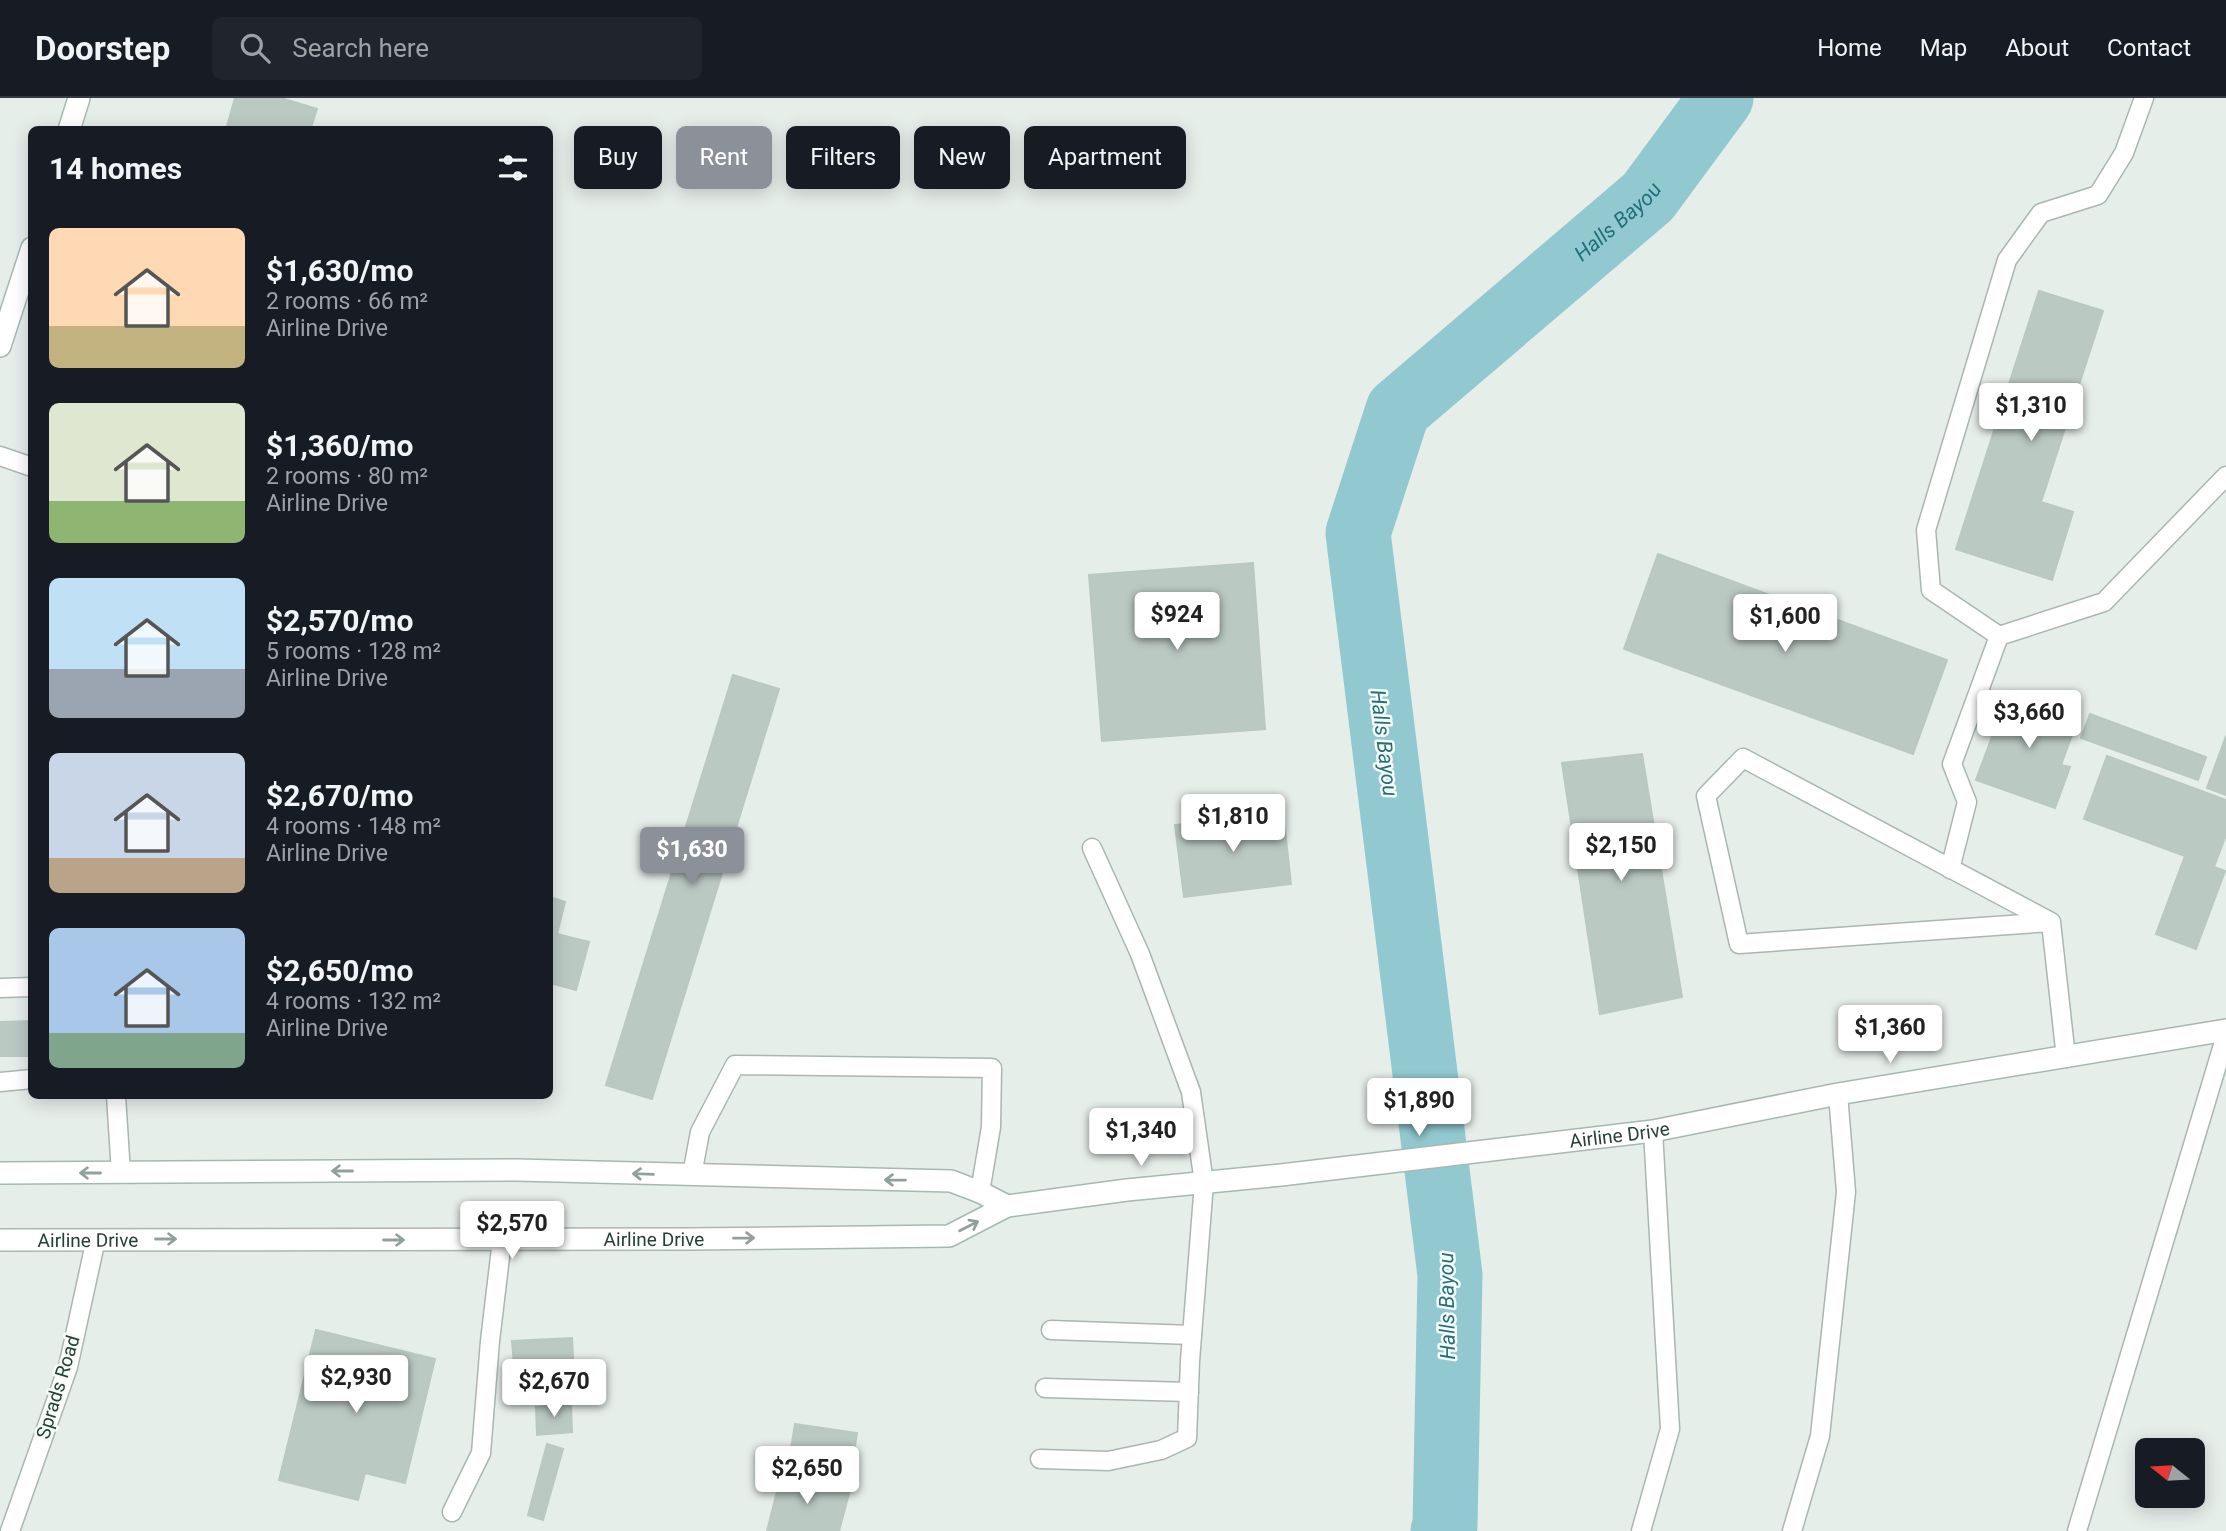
<!DOCTYPE html>
<html lang="en">
<head>
<meta charset="utf-8">
<style>
  body { margin:0; font-family:Roboto,sans-serif; background:#20242c; color:#f1f3f6; height:100vh; display:flex; flex-direction:column; font-size:26px; white-space:nowrap }
  * { box-sizing:border-box; margin:0 }
  p { font-size:23px; color:#9ea1a6 }
  .icon { flex:none; width:38px; height:38px; fill:none; stroke:currentColor; stroke-width:2; stroke-linecap:round; stroke-linejoin:round }
  .map { position:relative; flex:1; overflow:hidden }
  .panel { position:absolute; left:28px; top:28px; width:525px; height:973px; display:flex; flex-direction:column; background:#171b24; border-radius:10px; box-shadow:0 4px 18px #0003 }
  .panel>* { flex:none }
  .top-card { position:absolute; left:574px; top:28px; width:665px; height:63px; display:flex; gap:14px }
  .needle { width:46px; rotate:288deg }
  .controls { position:absolute; left:2135px; top:1340px; display:grid; gap:14px }
  .controls a { display:grid; place-items:center; width:70px; height:70px; border-radius:10px; background:#171b24; box-shadow:0 4px 18px #0003; font-size:35px }
  .price { position:absolute; translate:-50% -60px; padding:0 16px; border-radius:7px; background:#fff; color:#222; font-size:23px; line-height:46px; filter:drop-shadow(0 2px 4px #0008) }
  .price::after { content:''; position:absolute; left:50%; top:42px; width:21px; height:16px; margin-left:-10px; background:inherit; clip-path:polygon(0 0,100% 0,50% 100%) }
  .price.active { background:#8c9099; color:#fff }
  ul { padding:0; list-style:none }
  li { display:flex; align-items:center; gap:21px; height:175px; padding:0 21px }
  li span { display:grid; place-items:center; flex:none; width:196px; height:140px; border-radius:10px; color:#555 }
  li>.icon { margin-inline-start:auto }
  span .icon { width:84px; height:84px; fill:#fffc; stroke-width:1 }
  li b { font-size:30px }
  h2 { display:flex; justify-content:space-between; align-items:center; height:84px; padding:0 21px; font-size:30px }
  .pill { padding:0 24px; border-radius:10px; background:#171b24; box-shadow:0 4px 18px #0003; font-size:24px; line-height:63px }
  .pill.active { background:#8c9099; color:#fff }
  header { display:flex; align-items:center; gap:42px; box-sizing:border-box; height:98px; padding:0 35px; background:#171b24; border-bottom:2px solid #363941 }
  header strong { font-size:33px }
  nav { display:flex; gap:38px; margin-inline-start:auto; font-size:24px }
  .search { width:490px; height:63px; background:#20242c; display:flex; align-items:center; gap:18px; box-sizing:border-box; padding:0 24px; border-radius:10px; color:#9ea1a6; font-size:26px }
  .map>svg:first-child { display:block }
  .lines { fill:none; stroke-linecap:round; stroke-linejoin:round }
  .river { stroke:#92c9d0; stroke-width:65 }
  .building { fill:#bbc9c3; stroke:#b9c8c1; stroke-width:2 }
  .lane-casing { stroke:#a9b6b1; stroke-width:21 }
  .secondary-casing { stroke:#a5b9b1; stroke-width:24 }
  .lane { stroke:#fff; stroke-width:18 }
  .secondary { stroke:#fff; stroke-width:21 }
  .oneway { stroke:#92a09b }
  .labels { text-anchor:middle; dominant-baseline:central; stroke-width:5; stroke-linejoin:round; paint-order:stroke }
  .street-label { font-size:19px; fill:#264037; stroke:#f7fbf8 }
  .water-label { font-size:21px; font-style:italic; fill:#226f79; stroke:#f7fbf8 }
</style>
</head>
<body>
<header>
<strong>Doorstep</strong>
<div class="search"><svg class="icon" aria-label="search" viewBox="0 0 24 24"><circle cx="10" cy="10" r="6"/><path d="M15 15l6 6"/></svg>Search here</div>
<nav><a>Home</a><a>Map</a><a>About</a><a>Contact</a></nav>
</header>
<div class="map">
<svg width="2226" height="1433" viewBox="0 0 2226 1433">
  <rect width="100%" height="100%" fill="#e6eeea"/>
  <g class="lines">
    <path class="river" id="s1" d="M 1443,1433 L 1445,1428 L 1450,1177 L 1358,435 L 1398,312 L 1648,99 L 1721,0"/>
  </g>
  <g class="building">
    <polygon points="235,0 281,0 317,11 310,32 226,32"/>
    <polygon points="2039,193 2103,213 2041,404 2073,414 2052,482 1956,451"/>
    <polygon points="1658,456 1947,562 1913,656 1624,551"/>
    <polygon points="1253,465 1265,631 1102,643 1089,477"/>
    <polygon points="733,577 779,591 652,1001 606,987"/>
    <polygon points="2009,593 2079,618 2061,667 2070,669 2055,710 1976,682"/>
    <polygon points="2090,616 2206,659 2198,682 2081,640"/>
    <polygon points="2226,638 2226,697 2207,690"/>
    <polygon points="1642,656 1682,899 1600,916 1562,665"/>
    <polygon points="2107,658 2226,702 2226,737 2214,769 2225,773 2196,851 2156,836 2185,758 2084,721"/>
    <polygon points="1283,714 1291,786 1184,799 1175,727"/>
    <polygon points="550,799 565,804 557,836 589,844 576,892 550,885"/>
    <polygon points="32,923 32,958 0,958 0,924"/>
    <polygon points="316,1232 435,1261 405,1385 365,1375 358,1402 279,1382"/>
    <polygon points="572,1240 575,1300 517,1304 512,1243"/>
    <polygon points="571,1306 572,1334 537,1337 536,1309"/>
    <polygon points="795,1326 857,1335 851,1373 789,1364"/>
    <polygon points="547,1346 563,1351 543,1422 528,1417"/>
    <polygon points="782,1374 850,1392 839,1433 767,1433"/>
  </g>
  <g class="lines">
    <g class="lane-casing">
      <g id="lane">
        <polyline points="0,358 32,369"/>
        <polyline points="1999,538 2104,504 2226,378"/>
        <polyline points="1950,771 1967,704 1952,666 1999,538 1931,492 1926,432 2007,162 2041,115 2098,97 2124,55 2144,0"/>
        <polyline points="2051,824 1743,660 1706,698 1739,846 2051,824 2066,960"/>
        <polyline points="0,890 32,889"/>
        <polyline points="0,984 32,981"/>
        <polyline points="116,998 121,1075"/>
        <polyline points="692,1077 700,1034 735,967 992,970 991,1029 980,1094"/>
        <polyline points="1051,1232 1192,1237"/>
        <polyline points="1045,1290 1189,1294"/>
        <polyline points="1040,1361 1108,1363 1161,1352 1187,1340 1190,1263 1204,1085 1191,994 1140,856 1092,750"/>
        <polyline points="452,1414 481,1355 490,1243 502,1142"/>
        <polyline points="10,1433 68,1269 96,1141"/>
        <polyline points="1641,1433 1670,1331 1653,1033"/>
        <polyline points="1792,1433 1820,1338 1846,1094 1838,996"/>
        <polyline points="2077,1433 2226,937"/>
      </g>
    </g>
    <g class="secondary-casing">
      <g id="secondary">
        <polyline points="69,32 79,0"/>
        <polyline points="0,248 32,150"/>
        <polyline points="0,1075 517,1072 951,1083 980,1094 1007,1108"/>
        <path id="s2" d="M 0,1142 L 689,1141 L 949,1138 L 1007,1108 L 1127,1092 L 1281,1077 L 1653,1033 L 1838,996 L 2226,932"/>
      </g>
    </g>
    <use href="#lane" class="lane"/>
    <use href="#secondary" class="secondary"/>
  </g>
  <defs><path id="oneway-shaft" d="M-6 0H5M1.5-3L5.5 0L1.5 3" fill="none" stroke-width="1.6" stroke-linecap="round" stroke-linejoin="round" transform="scale(1.75)"/></defs>
  <g class="oneway">
    <use href="#oneway-shaft" transform="translate(342 1073) rotate(180)"/>
    <use href="#oneway-shaft" transform="translate(90 1075) rotate(180)"/>
    <use href="#oneway-shaft" transform="translate(643 1076) rotate(-178)"/>
    <use href="#oneway-shaft" transform="translate(895 1082) rotate(-179)"/>
    <use href="#oneway-shaft" transform="translate(969 1128) rotate(-27)"/>
    <use href="#oneway-shaft" transform="translate(744 1140) rotate(-1)"/>
    <use href="#oneway-shaft" transform="translate(166 1141)"/>
    <use href="#oneway-shaft" transform="translate(394 1142)"/>
  </g>
  <g class="labels">
    <g class="street-label">
      <text stroke="none"><textPath href="#s2" startOffset="1631">Airline Drive</textPath></text>
      <text stroke="none"><textPath href="#s2" startOffset="654">Airline Drive</textPath></text>
      <text stroke="none"><textPath href="#s2" startOffset="88">Airline Drive</textPath></text>
      <text transform="translate(58 1289) rotate(-73)">Sprads Road</text>
    </g>
    <g class="water-label">
      <text stroke="none"><textPath href="#s1" startOffset="1423">Halls Bayou</textPath></text>
      <text transform="translate(1384 645) rotate(83)">Halls Bayou</text>
      <text transform="translate(1447 1208) rotate(-91)">Halls Bayou</text>
    </g>
  </g>
</svg>
<div class="controls">
<a><svg class="needle" viewBox="-14 -14 28 28"><path d="M0-13l5 13h-10z" fill="#e53935"/><path d="M0 13l5-13h-10z" fill="#9ea1a6"/></svg></a>
</div>
<b class="price" style="left:2031px;top:345px">$1,310</b>
<b class="price" style="left:1177px;top:554px">$924</b>
<b class="price" style="left:1785px;top:556px">$1,600</b>
<b class="price" style="left:2029px;top:652px">$3,660</b>
<b class="price" style="left:1233px;top:756px">$1,810</b>
<b class="price" style="left:1621px;top:785px">$2,150</b>
<b class="price active" style="left:692px;top:789px">$1,630</b>
<b class="price" style="left:1890px;top:967px">$1,360</b>
<b class="price" style="left:1419px;top:1040px">$1,890</b>
<b class="price" style="left:1141px;top:1070px">$1,340</b>
<b class="price" style="left:512px;top:1163px">$2,570</b>
<b class="price" style="left:356px;top:1317px">$2,930</b>
<b class="price" style="left:554px;top:1321px">$2,670</b>
<b class="price" style="left:807px;top:1408px">$2,650</b>
<div class="top-card">
<a class="pill">Buy</a>
<a class="pill active">Rent</a>
<a class="pill">Filters</a>
<a class="pill">New</a>
<a class="pill">Apartment</a>
</div>
<section class="panel">
<h2>14 homes<svg class="icon" aria-label="filters" viewBox="0 0 24 24"><path d="M4 7h16M4 17h16"/><circle cx="9" cy="7" r="2"/><circle cx="15" cy="17" r="2"/></svg></h2>
<ul>
<li><span style="background:linear-gradient(#ffd9b3 70%,#c2b280 0)"><svg class="icon" aria-label="home" viewBox="0 0 24 24"><path d="M3 11l9-7 9 7M6 9v11h12V9"/></svg></span><div><b>$1,630/mo</b><p>2 rooms · 66 m²</p><p>Airline Drive</p></div></li>
<li><span style="background:linear-gradient(#dfe7d0 70%,#8fb573 0)"><svg class="icon" aria-label="home" viewBox="0 0 24 24"><path d="M3 11l9-7 9 7M6 9v11h12V9"/></svg></span><div><b>$1,360/mo</b><p>2 rooms · 80 m²</p><p>Airline Drive</p></div></li>
<li><span style="background:linear-gradient(#bfe0f5 65%,#9aa5b1 0)"><svg class="icon" aria-label="home" viewBox="0 0 24 24"><path d="M3 11l9-7 9 7M6 9v11h12V9"/></svg></span><div><b>$2,570/mo</b><p>5 rooms · 128 m²</p><p>Airline Drive</p></div></li>
<li><span style="background:linear-gradient(#c9d6e8 75%,#b9a48a 0)"><svg class="icon" aria-label="home" viewBox="0 0 24 24"><path d="M3 11l9-7 9 7M6 9v11h12V9"/></svg></span><div><b>$2,670/mo</b><p>4 rooms · 148 m²</p><p>Airline Drive</p></div></li>
<li><span style="background:linear-gradient(#a9c7e8 75%,#7fa58c 0)"><svg class="icon" aria-label="home" viewBox="0 0 24 24"><path d="M3 11l9-7 9 7M6 9v11h12V9"/></svg></span><div><b>$2,650/mo</b><p>4 rooms · 132 m²</p><p>Airline Drive</p></div></li>
</ul>
</section>
</div>
</body>
</html>
